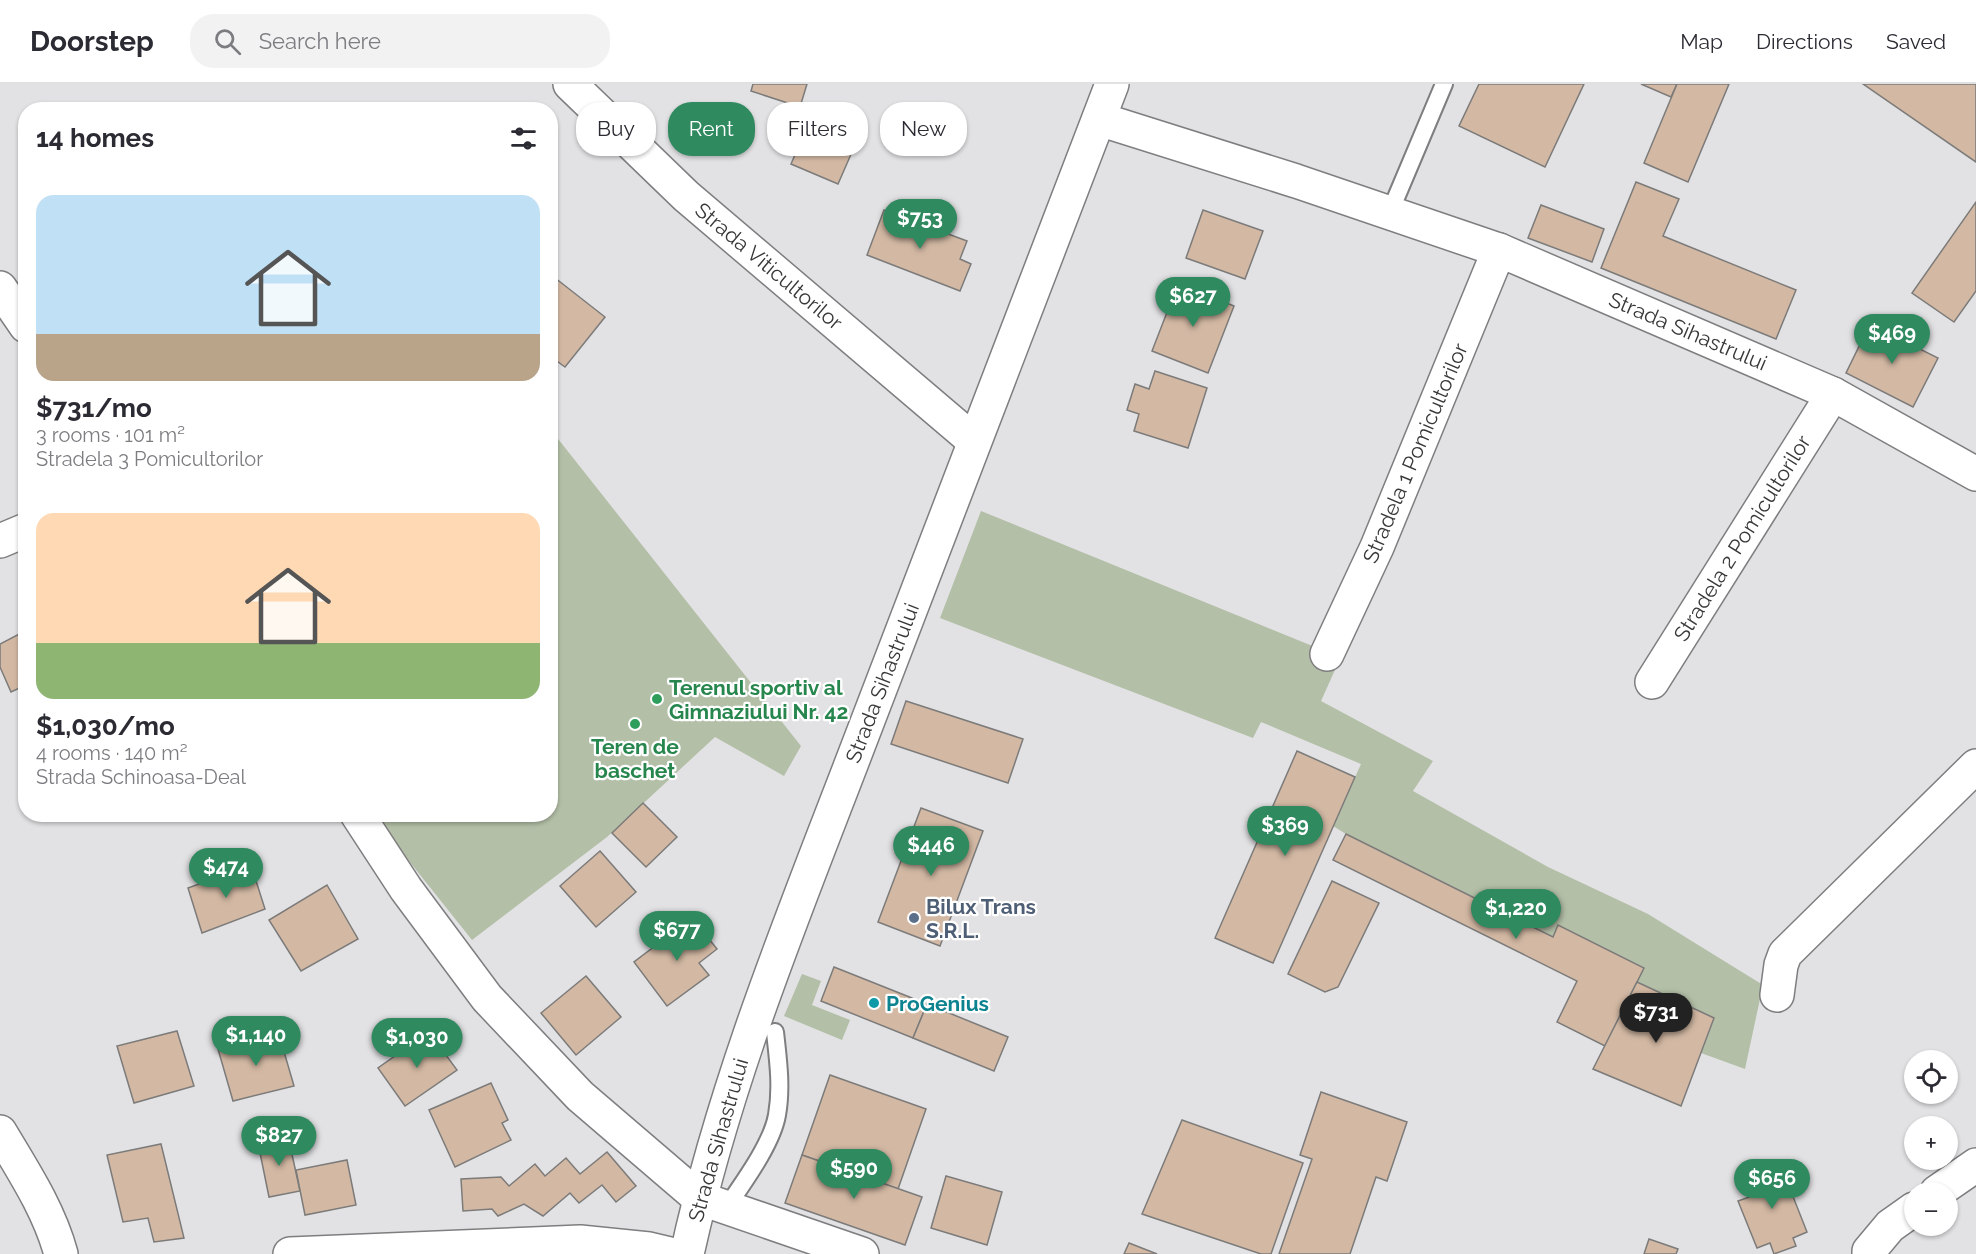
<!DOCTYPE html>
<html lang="en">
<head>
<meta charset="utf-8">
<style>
  body { margin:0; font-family:Raleway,sans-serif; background:#f2f2f3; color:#2b2b33; height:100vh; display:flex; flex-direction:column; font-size:22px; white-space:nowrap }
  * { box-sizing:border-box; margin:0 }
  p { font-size:20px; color:#7c7c81 }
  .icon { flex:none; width:33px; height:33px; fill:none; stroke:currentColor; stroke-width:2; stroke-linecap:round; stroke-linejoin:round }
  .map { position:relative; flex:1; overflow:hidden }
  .panel { position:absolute; left:18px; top:18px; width:540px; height:720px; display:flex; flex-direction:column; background:#fff; border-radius:24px; box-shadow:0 2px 4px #0004 }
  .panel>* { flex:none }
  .guide { position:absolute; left:576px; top:18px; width:570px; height:54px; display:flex; gap:12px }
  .tools { position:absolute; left:1904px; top:966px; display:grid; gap:12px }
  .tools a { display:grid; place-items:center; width:54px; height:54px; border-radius:50%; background:#fff; box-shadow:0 2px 4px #0004; font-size:30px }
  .price { position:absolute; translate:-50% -51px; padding:0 14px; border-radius:21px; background:#2f8a60; color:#fff; font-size:20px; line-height:39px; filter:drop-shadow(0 2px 3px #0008) }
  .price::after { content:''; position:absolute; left:50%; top:36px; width:18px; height:14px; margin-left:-9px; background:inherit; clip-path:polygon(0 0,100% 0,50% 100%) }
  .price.active { background:#222; color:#fff }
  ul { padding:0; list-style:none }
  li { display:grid; align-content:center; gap:12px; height:318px; padding:0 18px }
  li span { display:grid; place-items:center; height:186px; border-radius:18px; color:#555 }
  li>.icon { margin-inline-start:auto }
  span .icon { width:108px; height:108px; fill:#fffc; stroke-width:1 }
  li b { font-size:26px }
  h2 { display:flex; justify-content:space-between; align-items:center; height:72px; padding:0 18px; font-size:26px }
  .chip { padding:0 21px; border-radius:24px; background:#fff; box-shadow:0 2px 4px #0004; font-size:21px; line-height:54px }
  .chip.active { background:#2f8a60; color:#fff }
  header { display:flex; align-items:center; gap:36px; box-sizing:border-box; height:84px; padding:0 30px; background:#fff; border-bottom:2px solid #e1e1e2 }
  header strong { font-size:28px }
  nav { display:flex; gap:33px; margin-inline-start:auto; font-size:21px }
  .search { width:420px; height:54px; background:#f2f2f3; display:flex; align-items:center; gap:15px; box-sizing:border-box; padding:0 21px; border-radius:24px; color:#7c7c81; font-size:22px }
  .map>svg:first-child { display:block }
  .green { fill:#b3bfa7 }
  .building { fill:#d3b9a4; stroke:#7c7b7a; stroke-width:1.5 }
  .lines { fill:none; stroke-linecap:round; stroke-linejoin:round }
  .service-casing { stroke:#7e7e80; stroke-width:20 }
  .minor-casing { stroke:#7e7e80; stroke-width:36 }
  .tertiary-casing { stroke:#7e7e80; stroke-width:36 }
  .service { stroke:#fff; stroke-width:16 }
  .minor { stroke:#fff; stroke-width:33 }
  .tertiary { stroke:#fff; stroke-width:33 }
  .leisure-dot { fill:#2e9e5b; stroke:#fff; stroke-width:2 }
  .service-dot { fill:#5c6f8a; stroke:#fff; stroke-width:2 }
  .culture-dot { fill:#0f9aa8; stroke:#fff; stroke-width:2 }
  .labels { text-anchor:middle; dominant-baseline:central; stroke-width:4.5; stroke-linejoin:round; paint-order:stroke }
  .street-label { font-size:21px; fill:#383839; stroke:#fff }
  .leisure-label { font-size:21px; font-weight:bold; fill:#27864d; stroke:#fff; text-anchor:start }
  .service-label { font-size:21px; font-weight:bold; fill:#4e5e75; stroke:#fff; text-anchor:start }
  .culture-label { font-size:21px; font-weight:bold; fill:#0d838f; stroke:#fff; text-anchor:start }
</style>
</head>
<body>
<header>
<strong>Doorstep</strong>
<div class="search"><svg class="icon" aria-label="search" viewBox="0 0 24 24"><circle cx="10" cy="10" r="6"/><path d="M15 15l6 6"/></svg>Search here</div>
<nav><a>Map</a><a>Directions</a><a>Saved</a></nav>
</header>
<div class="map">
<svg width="1976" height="1170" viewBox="0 0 1976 1170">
  <rect width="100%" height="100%" fill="#e2e2e4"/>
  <g class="green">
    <polygon points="551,346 801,662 784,692 715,653 607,753 472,856 401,767 377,731 550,730"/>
    <polygon points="981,427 1315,563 1339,577 1321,617 1433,677 1413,707 1548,783 1648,830 1763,901 1745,985 1701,969 1714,934 1637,898 1558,842 1553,853 1346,750 1333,742 1361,680 1261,638 1253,654 940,534"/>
    <polygon points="802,890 821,897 812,921 850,936 842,956 784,932"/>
  </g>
  <g class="building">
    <polygon points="753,0 807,0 800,23 751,7"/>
    <polygon points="1479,0 1584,0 1545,83 1459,42"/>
    <polygon points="1641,0 1677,0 1671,13"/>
    <polygon points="1677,0 1729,0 1688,98 1644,79"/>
    <polygon points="1863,0 1976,0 1976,78"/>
    <polygon points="812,31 859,52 838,100 791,80"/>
    <polygon points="1636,98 1679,115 1663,152 1796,206 1776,255 1601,184"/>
    <polygon points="1976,118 1976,207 1954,238 1912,209"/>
    <polygon points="1541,121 1604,145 1592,178 1528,154"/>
    <polygon points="884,126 967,157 960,175 971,180 960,207 867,171"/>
    <polygon points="1203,126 1263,147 1245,195 1186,174"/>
    <polygon points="550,190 605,233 565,283 550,272"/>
    <polygon points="1178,200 1234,222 1208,289 1152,267"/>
    <polygon points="1870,240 1938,274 1913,323 1846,289"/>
    <polygon points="550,282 557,288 550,295"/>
    <polygon points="1155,287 1207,304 1188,364 1134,347 1139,330 1127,326 1135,300 1149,305"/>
    <polygon points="23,548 26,554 26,601 11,608 0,583 0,560"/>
    <polygon points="906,617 1023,655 1008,699 891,660"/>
    <polygon points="1297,667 1355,693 1273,879 1215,854"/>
    <polygon points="643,719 677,753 646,783 612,749"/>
    <polygon points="921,724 983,747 940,862 878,838"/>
    <polygon points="1346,750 1553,853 1558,841 1644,884 1605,962 1557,938 1577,897 1333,776"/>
    <polygon points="600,767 636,808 596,843 560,802"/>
    <polygon points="251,781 265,825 202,849 188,804"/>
    <polygon points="1332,797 1379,819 1338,903 1325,908 1288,890"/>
    <polygon points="327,801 358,855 301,887 269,836"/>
    <polygon points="692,834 717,865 699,879 709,891 667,922 634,878"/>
    <polygon points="834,883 927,920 913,954 821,917"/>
    <polygon points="586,892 621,933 576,971 541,929"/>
    <polygon points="1637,898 1714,934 1681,1022 1593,985"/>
    <polygon points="927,920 1008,953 994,987 913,954"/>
    <polygon points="177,947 194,1002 134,1019 117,962"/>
    <polygon points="278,947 294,1002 233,1017 218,965"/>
    <polygon points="429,948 457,986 405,1022 378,984"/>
    <polygon points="830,991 926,1025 898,1105 802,1071"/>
    <polygon points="491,999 508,1036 502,1039 511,1056 455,1083 429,1026"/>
    <polygon points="1321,1008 1407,1038 1387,1097 1376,1093 1350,1170 1279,1170 1312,1075 1300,1071"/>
    <polygon points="1182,1036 1303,1079 1271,1170 1261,1170 1142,1130"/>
    <polygon points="288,1052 300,1107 269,1113 258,1059"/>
    <polygon points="161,1060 184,1154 154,1158 148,1134 123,1138 107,1071"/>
    <polygon points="607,1068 636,1102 616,1118 602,1101 579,1119 570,1109 543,1132 524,1120 498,1132 492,1125 463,1127 461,1095 501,1093 509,1102 535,1080 545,1092 566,1074 580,1090"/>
    <polygon points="802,1071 922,1113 905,1161 785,1119"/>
    <polygon points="347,1076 356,1121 305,1131 296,1086"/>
    <polygon points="1779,1077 1807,1148 1793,1154 1796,1162 1774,1170 1770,1159 1757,1164 1738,1117 1755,1111 1746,1089"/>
    <polygon points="946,1092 1002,1108 987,1161 931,1144"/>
    <polygon points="1649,1155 1678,1165 1676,1170 1644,1170"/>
    <polygon points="1129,1159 1157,1170 1124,1170"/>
  </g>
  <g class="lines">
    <g class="service-casing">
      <g id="service">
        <polyline points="1390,128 1444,0"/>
        <path d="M 726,1124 C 743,1099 772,1060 777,1031 C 782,1003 778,975 775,948"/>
      </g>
    </g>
    <g class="minor-casing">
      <g id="minor">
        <polyline points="570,0 686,112 974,357"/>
        <polyline points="1099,35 1296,97 1499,166 1833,310 1976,390"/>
        <polyline points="0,204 26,242"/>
        <polyline points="0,457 26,446"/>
        <polyline points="1327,570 1377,463 1499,166"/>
        <polyline points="1652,598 1833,310"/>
        <polyline points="357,730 406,805 487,914 580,1012 699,1114 862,1170"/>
        <polyline points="1777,911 1781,881 1785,870 1976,682"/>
        <path d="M 0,1048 C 24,1088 49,1126 61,1170"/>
        <polyline points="1937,1108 1976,1081"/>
        <polyline points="290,1170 580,1158 649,1165 670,1170"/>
        <polyline points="1869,1170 1869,1167 1890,1142 1914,1125"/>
      </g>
    </g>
    <g class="tertiary-casing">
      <path id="tertiary" d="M 687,1170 C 724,1001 790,839 852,678 C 938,452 1025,226 1112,0"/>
    </g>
    <use href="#service" class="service"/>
    <use href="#minor" class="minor"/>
    <use href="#tertiary" class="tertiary"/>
  </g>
  <g class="leisure-dot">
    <circle cx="657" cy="615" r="6"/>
    <circle cx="635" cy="640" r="6"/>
  </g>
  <circle class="service-dot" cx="914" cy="834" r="6"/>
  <circle class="culture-dot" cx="874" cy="919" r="6"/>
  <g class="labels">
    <g class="street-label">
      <text transform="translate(769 182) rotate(40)">Strada Viticultorilor</text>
      <text transform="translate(1688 247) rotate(23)">Strada Sihastrului</text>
      <text transform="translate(1415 369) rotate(-67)">Stradela 1 Pomicultorilor</text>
      <text transform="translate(1742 454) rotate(-58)">Stradela 2 Pomicultorilor</text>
      <text transform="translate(882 599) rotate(-69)">Strada Sihastrului</text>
      <text transform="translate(718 1056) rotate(-74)">Strada Sihastrului</text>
    </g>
    <g class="leisure-label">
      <text x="669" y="603">Terenul sportiv al<tspan x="669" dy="24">Gimnaziului Nr. 42</tspan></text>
      <text x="635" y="662" text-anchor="middle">Teren de<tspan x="635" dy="24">baschet</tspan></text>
    </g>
    <g class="service-label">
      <text x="926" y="822">Bilux Trans<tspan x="926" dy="24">S.R.L.</tspan></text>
    </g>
    <g class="culture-label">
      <text x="886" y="919">ProGenius</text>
    </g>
  </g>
</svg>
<div class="tools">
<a><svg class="icon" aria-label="locate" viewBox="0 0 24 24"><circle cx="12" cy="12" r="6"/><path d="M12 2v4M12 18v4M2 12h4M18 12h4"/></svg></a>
<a>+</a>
<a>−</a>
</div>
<b class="price" style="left:920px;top:166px">$753</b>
<b class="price" style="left:1193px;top:244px">$627</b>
<b class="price" style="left:1892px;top:281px">$469</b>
<b class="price" style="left:1285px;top:773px">$369</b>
<b class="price" style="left:931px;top:793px">$446</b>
<b class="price" style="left:226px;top:815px">$474</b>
<b class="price" style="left:1516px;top:856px">$1,220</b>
<b class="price" style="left:677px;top:878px">$677</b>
<b class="price active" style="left:1656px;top:960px">$731</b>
<b class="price" style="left:256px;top:983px">$1,140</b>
<b class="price" style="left:417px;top:985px">$1,030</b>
<b class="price" style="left:279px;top:1083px">$827</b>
<b class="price" style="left:854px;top:1116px">$590</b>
<b class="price" style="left:1772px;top:1126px">$656</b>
<div class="guide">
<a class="chip">Buy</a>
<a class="chip active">Rent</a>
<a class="chip">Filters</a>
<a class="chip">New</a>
</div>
<section class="panel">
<h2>14 homes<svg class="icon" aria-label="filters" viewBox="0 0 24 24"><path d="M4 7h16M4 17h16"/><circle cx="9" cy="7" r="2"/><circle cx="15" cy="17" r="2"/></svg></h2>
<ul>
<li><span style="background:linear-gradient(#bfe0f5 75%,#b9a48a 0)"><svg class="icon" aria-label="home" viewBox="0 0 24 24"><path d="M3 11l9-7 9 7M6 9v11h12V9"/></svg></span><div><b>$731/mo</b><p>3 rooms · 101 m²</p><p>Stradela 3 Pomicultorilor</p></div></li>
<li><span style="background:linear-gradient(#ffd9b3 70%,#8fb573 0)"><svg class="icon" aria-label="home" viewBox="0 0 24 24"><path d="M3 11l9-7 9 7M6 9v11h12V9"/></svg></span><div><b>$1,030/mo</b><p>4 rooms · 140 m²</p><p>Strada Schinoasa-Deal</p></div></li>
</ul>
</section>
</div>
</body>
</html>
